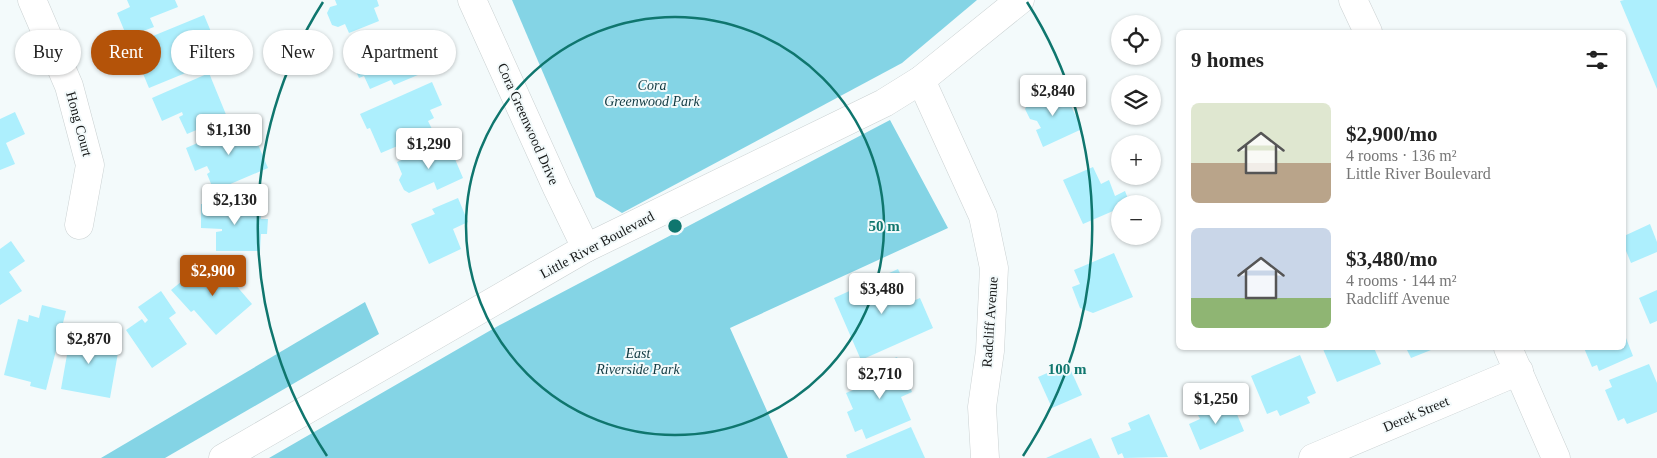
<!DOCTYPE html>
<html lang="en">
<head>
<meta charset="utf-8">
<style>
  body { margin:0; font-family:Georgia,serif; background:#f6f6f6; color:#222; height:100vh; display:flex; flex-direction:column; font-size:19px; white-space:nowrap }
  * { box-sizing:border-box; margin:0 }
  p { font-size:16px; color:#767676 }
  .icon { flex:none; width:28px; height:28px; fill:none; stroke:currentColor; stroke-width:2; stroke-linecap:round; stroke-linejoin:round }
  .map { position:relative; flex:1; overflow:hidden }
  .panel { position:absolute; left:1176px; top:30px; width:450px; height:320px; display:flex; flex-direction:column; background:#fff; border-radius:8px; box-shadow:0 1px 4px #0004 }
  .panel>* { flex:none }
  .banner { position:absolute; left:15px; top:30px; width:475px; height:45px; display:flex; gap:10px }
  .fabs { position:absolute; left:1111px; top:15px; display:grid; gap:10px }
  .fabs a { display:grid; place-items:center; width:50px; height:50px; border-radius:50%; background:#fff; box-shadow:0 1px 4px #0004; font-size:25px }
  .price { position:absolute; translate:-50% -42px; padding:0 11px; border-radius:5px; background:#fff; color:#222; font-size:16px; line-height:32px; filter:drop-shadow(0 1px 2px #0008) }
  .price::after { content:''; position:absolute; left:50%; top:30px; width:15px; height:11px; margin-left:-8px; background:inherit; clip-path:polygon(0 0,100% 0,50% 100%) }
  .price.on { background:#b45309; color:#fff }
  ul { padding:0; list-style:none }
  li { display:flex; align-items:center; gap:15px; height:125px; padding:0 15px }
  li span { display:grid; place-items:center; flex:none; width:140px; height:100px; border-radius:8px; color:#555 }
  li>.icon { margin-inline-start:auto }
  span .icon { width:60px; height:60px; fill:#fffc; stroke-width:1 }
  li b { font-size:21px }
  h2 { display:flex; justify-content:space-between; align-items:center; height:60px; padding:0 15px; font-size:21px }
  .tag { padding:0 18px; border-radius:22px; background:#fff; box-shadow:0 1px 4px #0004; font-size:18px; line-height:45px }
  .tag.on { background:#b45309; color:#fff }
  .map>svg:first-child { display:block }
  .green { fill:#84d4e5 }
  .building { fill:#adeffd }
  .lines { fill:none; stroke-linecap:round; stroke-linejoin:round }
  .minor-casing { stroke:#cad1d2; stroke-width:29 }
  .minor { stroke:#fff; stroke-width:28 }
  .ring { fill:none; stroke:#0f766e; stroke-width:2.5 }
  .labels { text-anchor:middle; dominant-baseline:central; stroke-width:4; stroke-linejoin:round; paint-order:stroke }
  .park-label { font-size:14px; font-style:italic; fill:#103941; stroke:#f3fafb }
  .street-label { font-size:14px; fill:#171919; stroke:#f3fafb }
  .centre { fill:#0f766e; stroke:#f3fafb; stroke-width:2.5 }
  .ring-label { font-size:15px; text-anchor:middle; font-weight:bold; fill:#0f766e; stroke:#f3fafb; stroke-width:4; stroke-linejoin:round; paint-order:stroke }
</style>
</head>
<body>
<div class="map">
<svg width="1657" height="458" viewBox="0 0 1657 458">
  <rect width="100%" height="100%" fill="#f3fafb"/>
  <g class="green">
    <polygon points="512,0 977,0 902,63 622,213 596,197"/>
    <polygon points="890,120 948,228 730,328 788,458 269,458 498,326"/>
    <polygon points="365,302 379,334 165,458 101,458"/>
  </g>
  <g class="building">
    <polygon points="127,0 175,0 178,7 150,18 154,27 127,37 117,13 130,7"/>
    <polygon points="335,0 377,0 379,6 374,8 379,21 349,33 345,24 338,27 332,25 327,13 330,7 337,5"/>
    <polygon points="1624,0 1657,0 1657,89 1620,1"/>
    <polygon points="204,15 222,58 149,88 139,64 151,59 147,49 152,46 148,38"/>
    <polygon points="398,31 404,44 400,46 402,51 414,45 425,72 394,85 391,80 370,89 364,76 359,78 352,63 357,61 352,50"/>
    <polygon points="209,73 227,117 187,134 179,117 183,115 182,112 162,121 152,98"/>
    <polygon points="432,82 442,105 430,110 434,118 428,121 433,131 381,153 370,128 367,129 360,114"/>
    <polygon points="1062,87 1082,129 1043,147 1036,130 1041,128 1037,121 1030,119 1025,109 1028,103"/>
    <polygon points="15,112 25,134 6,143 15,164 0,170 0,119"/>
    <polygon points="248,121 268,168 214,191 207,174 210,172 207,166 195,171 186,148"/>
    <polygon points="439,143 444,155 452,152 463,178 437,190 434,182 409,193 404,190 399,180 402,174 397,162"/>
    <polygon points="1093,167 1101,184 1109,180 1115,196 1125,191 1130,204 1120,204 1120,208 1083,224 1063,180"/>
    <polygon points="458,198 468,222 453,229 461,249 429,264 411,224 435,214 432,209"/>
    <polygon points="201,204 261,204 261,219 268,219 267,234 261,234 260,251 216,251 216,232 222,231 222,229 201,228"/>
    <polygon points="1650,224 1657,242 1657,252 1631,263 1624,246 1624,236"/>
    <polygon points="11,241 25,261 9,272 22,291 0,305 0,249"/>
    <polygon points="1114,253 1133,297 1093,313 1080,308 1072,287 1080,284 1074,270"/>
    <polygon points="209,262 216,262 252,304 216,335 194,310 191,312 171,290 192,273 198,279 203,275 203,267"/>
    <polygon points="898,269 913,301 920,298 933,328 861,360 834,298"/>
    <polygon points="1657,290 1657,321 1650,324 1639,298"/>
    <polygon points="161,291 176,313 169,318 187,344 152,368 126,330 142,319 145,323 148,320 138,307"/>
    <polygon points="42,305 66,311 46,390 30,386 31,382 4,375 18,319 28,322 29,315 39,318"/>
    <polygon points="72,326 97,330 94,347 102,349 103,345 119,347 110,398 61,389"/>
    <polygon points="1624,333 1633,356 1599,371 1597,365 1592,367 1584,348 1624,348"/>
    <polygon points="1326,348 1374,348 1381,364 1337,382 1323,349"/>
    <polygon points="1406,348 1436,348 1411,358"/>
    <polygon points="1300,355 1316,393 1307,397 1310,403 1280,416 1277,410 1267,414 1251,376"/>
    <polygon points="897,357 912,392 901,397 911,420 866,439 862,429 855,432 847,412 853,409 846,393 874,381 869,368"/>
    <polygon points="1068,364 1082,395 1052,408 1038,377"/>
    <polygon points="1649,364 1657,383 1657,412 1627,424 1624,418 1618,421 1605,390 1612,387 1609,380"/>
    <polygon points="1231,400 1244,431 1200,450 1189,424 1200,419 1198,415"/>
    <polygon points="1149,414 1168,457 1124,458 1122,453 1118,455 1111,438 1131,430 1128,423"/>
    <polygon points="911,427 925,458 847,458 846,455"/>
    <polygon points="1091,438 1100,458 1046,458"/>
  </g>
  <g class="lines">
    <g class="minor-casing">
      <g id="minor">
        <polyline points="32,0 69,86 90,165 79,225"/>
        <polyline points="472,0 557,188 586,248"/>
        <polyline points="1353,0 1368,32"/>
        <polyline points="921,80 983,216 994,268 990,351 982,407 985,458"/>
        <polyline points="1508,348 1556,458"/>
        <polyline points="223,458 586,248 884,103 921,80 1020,0"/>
        <polyline points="1313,458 1519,371"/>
      </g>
    </g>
    <use href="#minor" class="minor"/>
  </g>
  <g class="ring">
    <circle cx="675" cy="226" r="209"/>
    <path d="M327 456A417 417 0 0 1 323 2M1027 2A417 417 0 0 1 1023 456"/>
  </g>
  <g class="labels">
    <g class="park-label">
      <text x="652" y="85">Cora<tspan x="652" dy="16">Greenwood Park</tspan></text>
      <text x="638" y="353">East<tspan x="638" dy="16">Riverside Park</tspan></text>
    </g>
    <g class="street-label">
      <text transform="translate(79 124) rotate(75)">Hong Court</text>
      <text transform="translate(528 124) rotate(66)">Cora Greenwood Drive</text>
      <text transform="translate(597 245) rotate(-28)">Little River Boulevard</text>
      <text transform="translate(990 322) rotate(-86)">Radcliff Avenue</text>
      <text transform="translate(1416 414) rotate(-23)">Derek Street</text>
    </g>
  </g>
  <circle cx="675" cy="226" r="8" class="centre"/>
  <g class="ring-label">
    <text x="884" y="231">50 m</text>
    <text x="1067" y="374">100 m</text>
  </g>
</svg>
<div class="fabs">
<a><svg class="icon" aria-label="locate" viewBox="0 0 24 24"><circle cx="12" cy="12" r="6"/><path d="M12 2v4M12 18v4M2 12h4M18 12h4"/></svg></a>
<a><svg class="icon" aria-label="layers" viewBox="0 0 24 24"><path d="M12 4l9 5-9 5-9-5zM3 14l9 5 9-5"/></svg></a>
<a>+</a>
<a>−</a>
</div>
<b class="price" style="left:1053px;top:117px">$2,840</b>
<b class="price" style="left:229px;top:156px">$1,130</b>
<b class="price" style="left:429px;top:170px">$1,290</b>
<b class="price" style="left:235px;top:226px">$2,130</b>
<b class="price on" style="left:213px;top:297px">$2,900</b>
<b class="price" style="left:882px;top:315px">$3,480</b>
<b class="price" style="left:89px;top:365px">$2,870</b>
<b class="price" style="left:880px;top:400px">$2,710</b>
<b class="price" style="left:1216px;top:425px">$1,250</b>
<div class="banner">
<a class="tag">Buy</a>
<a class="tag on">Rent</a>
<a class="tag">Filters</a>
<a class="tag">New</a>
<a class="tag">Apartment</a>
</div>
<section class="panel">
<h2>9 homes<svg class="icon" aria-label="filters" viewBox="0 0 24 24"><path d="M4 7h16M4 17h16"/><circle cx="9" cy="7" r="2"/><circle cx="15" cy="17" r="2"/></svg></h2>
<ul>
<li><span style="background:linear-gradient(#dfe7d0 60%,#b9a48a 0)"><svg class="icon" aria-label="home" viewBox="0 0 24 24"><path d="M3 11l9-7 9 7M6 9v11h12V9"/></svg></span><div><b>$2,900/mo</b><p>4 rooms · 136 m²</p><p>Little River Boulevard</p></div></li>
<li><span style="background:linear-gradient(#c9d6e8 70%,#8fb573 0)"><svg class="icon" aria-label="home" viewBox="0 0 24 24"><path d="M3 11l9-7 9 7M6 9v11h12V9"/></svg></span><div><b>$3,480/mo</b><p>4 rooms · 144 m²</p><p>Radcliff Avenue</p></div></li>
</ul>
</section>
</div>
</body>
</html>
